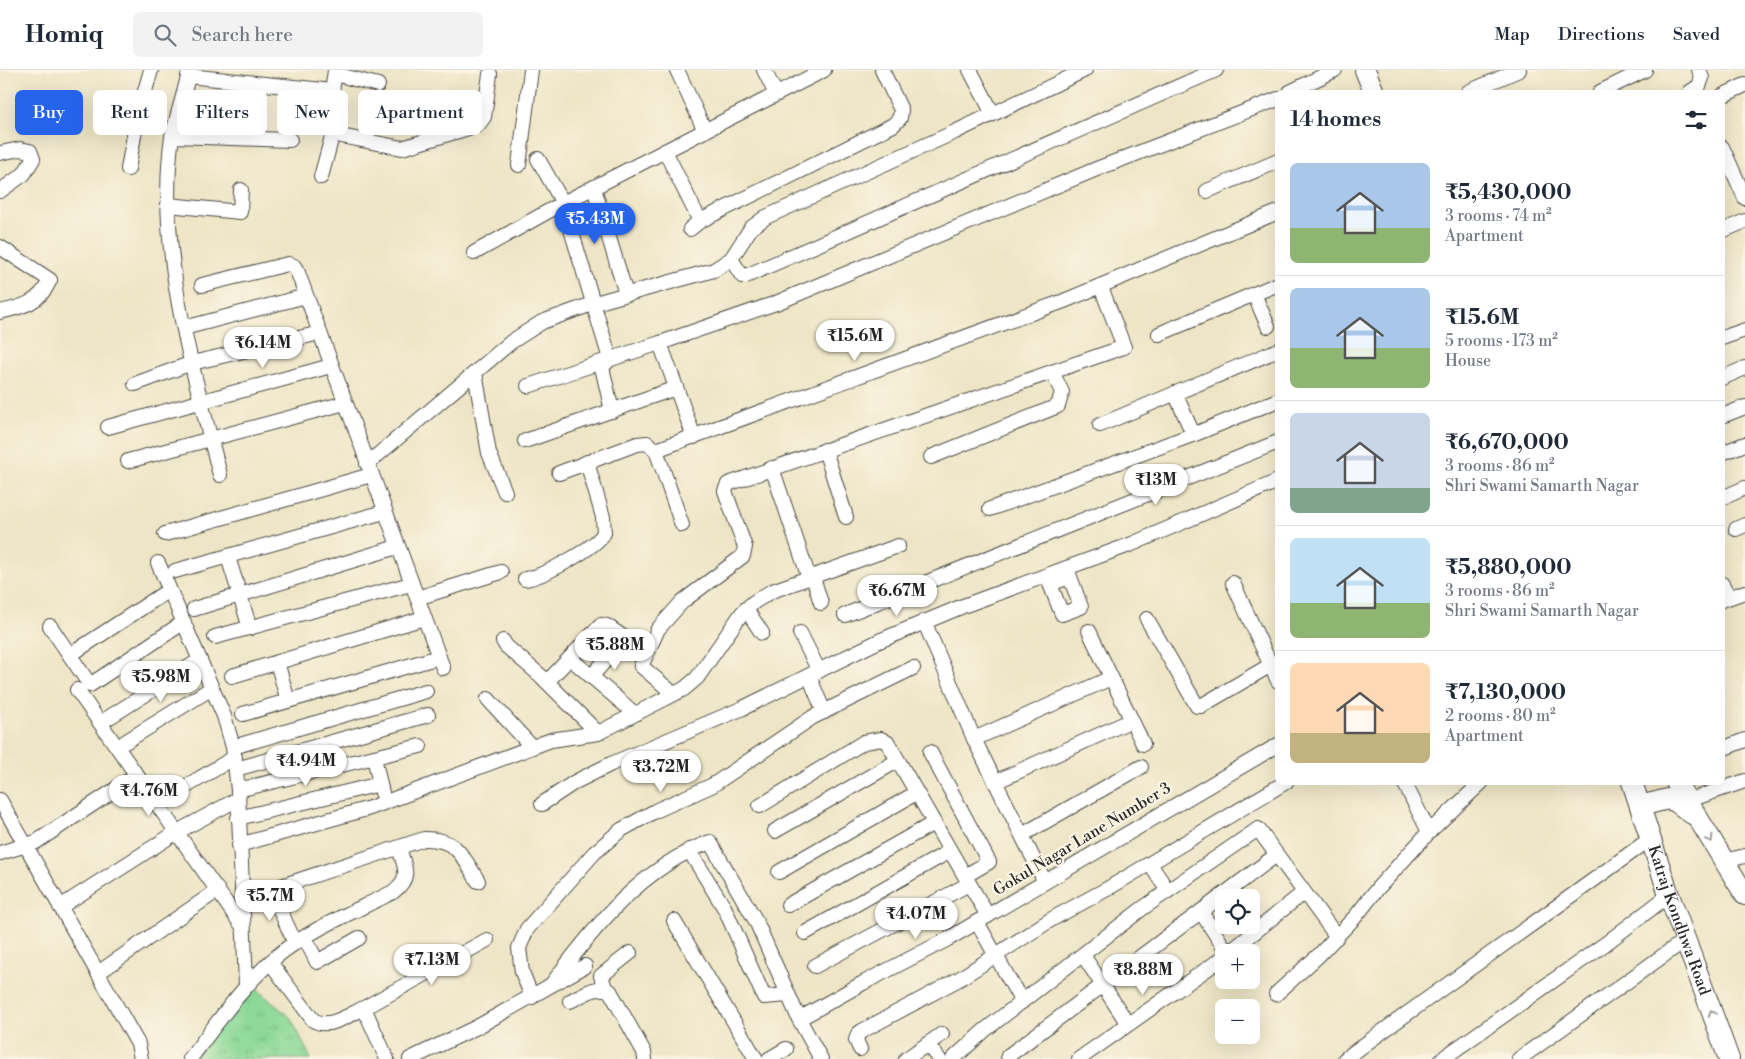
<!DOCTYPE html>
<html lang="en">
<head>
<meta charset="utf-8">
<style>
  body { margin:0; font-family:"Libre Bodoni",serif; background:#f2f2f3; color:#1f2937; height:100vh; display:flex; flex-direction:column; font-size:19px; white-space:nowrap }
  * { box-sizing:border-box; margin:0 }
  p { font-size:16px; color:#747a83 }
  .icon { flex:none; width:28px; height:28px; fill:none; stroke:currentColor; stroke-width:2; stroke-linecap:round; stroke-linejoin:round }
  .map { position:relative; flex:1; overflow:hidden }
  .panel { position:absolute; left:1275px; top:20px; width:450px; height:695px; display:flex; flex-direction:column; background:#fff; border-radius:8px; box-shadow:0 5px 20px #0002 }
  .panel>* { flex:none }
  .top-card { position:absolute; left:15px; top:20px; width:475px; height:45px; display:flex; gap:10px }
  .tools { position:absolute; left:1215px; top:819px; display:grid; gap:10px }
  .tools a { display:grid; place-items:center; width:45px; height:45px; border-radius:8px; background:#fff; box-shadow:0 5px 20px #0002; font-size:25px }
  .price { position:absolute; translate:-50% -42px; padding:0 11px; border-radius:18px; background:#fff; color:#222; font-size:16px; line-height:32px; filter:drop-shadow(0 1px 2px #0008) }
  .price::after { content:''; position:absolute; left:50%; top:30px; width:15px; height:11px; margin-left:-8px; background:inherit; clip-path:polygon(0 0,100% 0,50% 100%) }
  .price.active { background:#2563eb; color:#fff }
  ul { padding:0; list-style:none }
  li { display:flex; align-items:center; gap:15px; height:125px; padding:0 15px }
  li+li { border-top:1px solid #e0e1e3 }
  li span { display:grid; place-items:center; flex:none; width:140px; height:100px; border-radius:8px; color:#555 }
  li>.icon { margin-inline-start:auto }
  span .icon { width:60px; height:60px; fill:#fffc; stroke-width:1 }
  li b { font-size:21px }
  h2 { display:flex; justify-content:space-between; align-items:center; height:60px; padding:0 15px; font-size:21px }
  .pill { padding:0 18px; border-radius:8px; background:#fff; box-shadow:0 5px 20px #0002; font-size:18px; line-height:45px }
  .pill.active { background:#2563eb; color:#fff }
  header { display:flex; align-items:center; gap:30px; box-sizing:border-box; height:70px; padding:0 25px; background:#fff; border-bottom:1px solid #e0e1e3 }
  header strong { font-size:24px }
  nav { display:flex; gap:28px; margin-inline-start:auto; font-size:18px }
  .search { width:350px; height:45px; background:#f2f2f3; display:flex; align-items:center; gap:12px; box-sizing:border-box; padding:0 18px; border-radius:8px; color:#747a83; font-size:19px }
  .map>svg:first-child { display:block }
  .park { fill:url(#park-tufts); stroke:#5c8261 }
  .lines { fill:none; stroke-linecap:round; stroke-linejoin:round }
  .minor-casing { stroke:#484742; stroke-width:16 }
  .highway-casing { stroke:#484742; stroke-width:22 }
  .minor { stroke:#fff; stroke-width:14 }
  .highway { stroke:#fff; stroke-width:20 }
  .oneway { stroke:#a0a0a0 }
  .labels { text-anchor:middle; dominant-baseline:central; stroke-width:4.5; stroke-linejoin:round; paint-order:stroke }
  .street-label { font-size:16px; fill:#2b2b2b; stroke:#fcf5e5 }
</style>
</head>
<body>
<header>
<strong>Homiq</strong>
<div class="search"><svg class="icon" aria-label="search" viewBox="0 0 24 24"><circle cx="10" cy="10" r="6"/><path d="M15 15l6 6"/></svg>Search here</div>
<nav><a>Map</a><a>Directions</a><a>Saved</a></nav>
</header>
<div class="map">
<svg width="1745" height="989" viewBox="0 0 1745 989">
  <defs>
    <pattern id="park-tufts" width="24" height="20" patternUnits="userSpaceOnUse" patternTransform="scale(1.25)"><rect width="24" height="20" fill="#8cd997"/><path d="M3 7l-1-3M5 7V3M7 7l1-3M15 17l-1-3M17 17v-4M19 17l1-3" fill="none" stroke="#79ba82"/></pattern>
  </defs>
  <rect width="100%" height="100%" fill="#fcf5e5"/>
  <filter id="ink" filterUnits="userSpaceOnUse"><feTurbulence type="fractalNoise" baseFrequency=".02" numOctaves="2"/><feDisplacementMap in="SourceGraphic" scale="10" xChannelSelector="R" yChannelSelector="G"/><feConvolveMatrix kernelMatrix="1 2 1 2 8 2 1 2 1" color-interpolation-filters="sRGB"/></filter>
  <filter id="wash" filterUnits="userSpaceOnUse"><feTurbulence type="fractalNoise" baseFrequency=".0096" numOctaves="4" result="noise"/><feDisplacementMap in="SourceGraphic" scale="20" xChannelSelector="R" yChannelSelector="G"/><feGaussianBlur stdDeviation="1.12" result="paint"/><feColorMatrix in="noise" values="0 0 0 0 0 0 0 0 0 0 0 0 0 0 0 0 0 1.4 0 .05"/><feComposite in="paint" operator="in"/></filter>
  <g filter="url(#wash)">
    <rect width="100%" height="100%" fill="#ede5c5"/>
    <polygon class="park" points="254,917 291,948 311,989 194,989 243,925 247,927"/>
  </g>
  <g filter="url(#ink)">
    <g class="lines">
      <g class="minor-casing">
        <g id="minor">
          <polyline points="190,0 172,66 290,70"/>
          <path d="M 335,0 C 333,20 324,51 341,66 L 402,78 L 478,55 L 484,47 L 490,4"/>
          <polyline points="677,0 705,61"/>
          <polyline points="764,0 776,24"/>
          <polyline points="970,0 993,44"/>
          <polyline points="335,4 378,15"/>
          <polyline points="188,6 333,21"/>
          <polyline points="1290,22 1335,0"/>
          <polyline points="1468,22 1519,0"/>
          <polyline points="1600,22 1645,0"/>
          <polyline points="1690,22 1699,16 1702,8 1699,0"/>
          <polyline points="1722,26 1745,15"/>
          <path d="M 172,66 C 156,181 192,295 220,405"/>
          <polyline points="1722,77 1745,128"/>
          <polyline points="665,81 700,151"/>
          <polyline points="0,83 20,79 30,81 33,89 24,104 0,121"/>
          <polyline points="538,89 563,133 610,289 602,297 612,341"/>
          <polyline points="519,95 531,0"/>
          <polyline points="128,99 137,49 151,0"/>
          <polyline points="321,107 334,59"/>
          <polyline points="594,118 626,224"/>
          <polyline points="1207,121 1278,91"/>
          <polyline points="168,135 240,142 241,120"/>
          <polyline points="690,159 700,151 893,55 900,48 901,40 882,0"/>
          <polyline points="1722,161 1745,151"/>
          <path d="M 0,177 L 50,210 C 40,233 22,237 0,242"/>
          <polyline points="474,183 563,133 824,0"/>
          <polyline points="731,189 742,206 746,206 1216,0"/>
          <polyline points="202,215 288,194 294,196 298,203 443,598"/>
          <polyline points="1254,224 1268,256"/>
          <polyline points="184,258 306,226"/>
          <polyline points="1159,264 1278,214"/>
          <polyline points="1722,268 1745,260"/>
          <polyline points="475,303 489,383 505,422"/>
          <polyline points="1722,308 1745,298"/>
          <polyline points="135,314 192,293 320,263"/>
          <polyline points="528,316 660,273"/>
          <polyline points="1175,323 1193,364"/>
          <polyline points="1722,346 1745,337"/>
          <polyline points="1100,355 1278,280"/>
          <polyline points="108,357 331,296"/>
          <polyline points="694,367 660,273 776,233 1099,98 1278,29"/>
          <polyline points="525,371 676,318"/>
          <polyline points="656,380 1064,231 1278,142"/>
          <polyline points="825,380 846,447"/>
          <polyline points="1722,383 1745,374"/>
          <polyline points="931,387 1058,336 1062,322 1052,302"/>
          <polyline points="128,391 345,333"/>
          <polyline points="367,394 511,272 542,252 595,233 714,200 731,189 751,158 766,147 955,62 1085,0"/>
          <polyline points="772,398 809,508"/>
          <polyline points="559,403 637,374 647,373 656,380 682,455"/>
          <polyline points="1722,428 1745,418"/>
          <polyline points="990,439 1195,364 1278,330"/>
          <polyline points="1736,459 1745,455"/>
          <polyline points="165,464 371,405"/>
          <polyline points="228,487 250,558"/>
          <polyline points="158,493 224,646 233,677 238,720 246,915"/>
          <polyline points="1067,498 1070,507 1081,537 1062,544 1050,514 1070,507"/>
          <polyline points="175,501 384,442"/>
          <polyline points="813,507 821,533"/>
          <path d="M 525,509 C 543,507 595,478 604,463 L 603,447 L 587,392"/>
          <polyline points="1233,513 1278,611"/>
          <polyline points="1722,514 1729,527"/>
          <polyline points="417,528 501,502"/>
          <polyline points="1722,530 1745,522"/>
          <polyline points="194,539 397,477"/>
          <polyline points="746,539 762,563"/>
          <polyline points="845,545 1278,372"/>
          <polyline points="1147,549 1197,636 1201,636 1269,596"/>
          <polyline points="924,551 974,669 1045,812"/>
          <polyline points="50,556 90,615 184,552"/>
          <polyline points="1089,561 1143,674"/>
          <polyline points="800,563 819,601"/>
          <polyline points="215,567 411,514"/>
          <polyline points="503,571 506,576 541,606 598,663"/>
          <polyline points="650,577 641,596 674,624"/>
          <polyline points="70,585 169,520"/>
          <polyline points="571,589 634,643"/>
          <polyline points="277,592 288,631"/>
          <polyline points="232,606 424,548"/>
          <polyline points="809,606 824,642"/>
          <polyline points="591,607 617,577"/>
          <polyline points="547,612 601,555 607,556 644,581 650,577 658,559 683,531 743,486 745,477 725,421 728,414 1124,277 1101,217"/>
          <polyline points="77,620 243,857"/>
          <polyline points="488,629 531,676"/>
          <polyline points="243,644 439,587"/>
          <polyline points="100,653 200,590"/>
          <polyline points="974,669 1111,608"/>
          <polyline points="125,672 212,618"/>
          <polyline points="233,677 426,621"/>
          <polyline points="1722,679 1745,670"/>
          <polyline points="930,682 989,792 965,806"/>
          <polyline points="374,687 382,723"/>
          <polyline points="236,699 428,645"/>
          <polyline points="995,712 1132,650"/>
          <polyline points="1404,712 1429,762"/>
          <polyline points="238,720 420,676"/>
          <polyline points="0,730 138,974 141,989"/>
          <polyline points="1687,731 1745,711"/>
          <polyline points="157,734 235,687"/>
          <polyline points="542,734 575,712 611,694 741,639 879,571 963,536 1132,474 1278,411"/>
          <polyline points="760,736 864,672 881,669 888,673 988,846"/>
          <polyline points="238,748 380,714"/>
          <polyline points="775,761 897,691"/>
          <polyline points="1022,765 1141,697"/>
          <polyline points="239,775 370,738 551,670 598,663 684,619 697,608 742,543 754,532 772,521 898,476"/>
          <polyline points="689,780 725,839 764,927 788,925"/>
          <polyline points="0,783 36,772 137,705"/>
          <polyline points="1724,791 1745,786"/>
          <polyline points="1150,794 1168,821"/>
          <polyline points="779,802 916,723"/>
          <polyline points="271,820 295,873"/>
          <path d="M 242,829 L 424,769 C 457,768 463,787 478,811"/>
          <polyline points="788,835 934,753"/>
          <polyline points="60,837 177,762 238,729"/>
          <polyline points="1201,842 1227,882"/>
          <polyline points="674,851 756,989"/>
          <polyline points="977,852 1022,932"/>
          <polyline points="805,863 950,781"/>
          <polyline points="305,868 317,892 359,868"/>
          <polyline points="1230,882 1303,823"/>
          <polyline points="1083,885 1128,954"/>
          <path d="M 270,892 L 313,950 C 329,960 350,944 364,938 L 387,989"/>
          <polyline points="815,896 969,814"/>
          <polyline points="98,903 218,820"/>
          <path d="M 552,914 C 594,857 642,797 710,772 L 756,851 L 799,949 L 821,989"/>
          <polyline points="605,918 601,906 630,883"/>
          <polyline points="1276,924 1319,885 1356,846 1378,818 1429,762 1482,712"/>
          <polyline points="532,927 522,902 519,878 527,859 594,783 621,760 655,741 713,715 813,647 913,598"/>
          <path d="M 570,931 C 583,925 597,914 610,921 L 644,982 L 645,989"/>
          <polyline points="364,938 487,870"/>
          <polyline points="799,949 863,913 948,869 1278,675"/>
          <polyline points="927,974 939,989"/>
          <polyline points="860,979 856,970 858,964 862,961 959,909 1052,849 1107,819 1286,712"/>
          <polyline points="1008,986 1275,786"/>
          <path d="M 190,989 C 217,953 242,916 276,887 C 308,860 356,841 393,822 C 412,807 405,798 399,778"/>
          <polyline points="410,989 477,957 585,896"/>
          <polyline points="769,989 786,979"/>
          <polyline points="906,989 942,964"/>
          <polyline points="953,989 985,960 1143,838 1258,759 1337,867"/>
          <polyline points="1079,989 1224,887"/>
          <path d="M 1345,989 C 1446,914 1550,843 1651,768"/>
          <polyline points="1442,989 1605,874 1669,825"/>
          <polyline points="1519,989 1685,870"/>
        </g>
      </g>
      <g class="highway-casing">
        <g id="highway">
          <polyline points="1365,0 1374,22"/>
          <path id="s1" d="M 1632,712 L 1669,825 L 1729,989"/>
          <polyline points="1676,712 1745,825"/>
          <polyline points="1640,736 1668,729 1676,732 1692,744"/>
        </g>
      </g>
      <use href="#minor" class="minor"/>
      <use href="#highway" class="highway"/>
    </g>
    <defs><path id="oneway-chevron" d="M-2-3.5L2.5 0L-2 3.5" fill="none" stroke-width="1.6" stroke-linecap="round" stroke-linejoin="round" transform="scale(1.25)"/></defs>
    <g class="oneway">
      <use href="#oneway-chevron" transform="translate(1710 769) rotate(58)"/>
      <use href="#oneway-chevron" transform="translate(1712 943) rotate(-111)"/>
    </g>
  </g>
  <g class="labels">
    <g class="street-label">
      <text transform="translate(1082 769) rotate(-31)">Gokul Nagar Lane Number 3</text>
      <text stroke="none"><textPath href="#s1" startOffset="146">Katraj Kondhwa Road</textPath></text>
    </g>
  </g>
</svg>
<div class="tools">
<a><svg class="icon" aria-label="locate" viewBox="0 0 24 24"><circle cx="12" cy="12" r="6"/><path d="M12 2v4M12 18v4M2 12h4M18 12h4"/></svg></a>
<a>+</a>
<a>−</a>
</div>
<b class="price active" style="left:595px;top:175px">₹5.43M</b>
<b class="price" style="left:855px;top:292px">₹15.6M</b>
<b class="price" style="left:263px;top:299px">₹6.14M</b>
<b class="price" style="left:1156px;top:436px">₹13M</b>
<b class="price" style="left:897px;top:547px">₹6.67M</b>
<b class="price" style="left:615px;top:601px">₹5.88M</b>
<b class="price" style="left:161px;top:633px">₹5.98M</b>
<b class="price" style="left:306px;top:717px">₹4.94M</b>
<b class="price" style="left:661px;top:723px">₹3.72M</b>
<b class="price" style="left:149px;top:747px">₹4.76M</b>
<b class="price" style="left:270px;top:852px">₹5.7M</b>
<b class="price" style="left:916px;top:870px">₹4.07M</b>
<b class="price" style="left:432px;top:916px">₹7.13M</b>
<b class="price" style="left:1143px;top:926px">₹8.88M</b>
<div class="top-card">
<a class="pill active">Buy</a>
<a class="pill">Rent</a>
<a class="pill">Filters</a>
<a class="pill">New</a>
<a class="pill">Apartment</a>
</div>
<section class="panel">
<h2>14 homes<svg class="icon" aria-label="filters" viewBox="0 0 24 24"><path d="M4 7h16M4 17h16"/><circle cx="9" cy="7" r="2"/><circle cx="15" cy="17" r="2"/></svg></h2>
<ul>
<li><span style="background:linear-gradient(#a9c7e8 65%,#8fb573 0)"><svg class="icon" aria-label="home" viewBox="0 0 24 24"><path d="M3 11l9-7 9 7M6 9v11h12V9"/></svg></span><div><b>₹5,430,000</b><p>3 rooms · 74 m²</p><p>Apartment</p></div></li>
<li><span style="background:linear-gradient(#a9c7e8 60%,#8fb573 0)"><svg class="icon" aria-label="home" viewBox="0 0 24 24"><path d="M3 11l9-7 9 7M6 9v11h12V9"/></svg></span><div><b>₹15.6M</b><p>5 rooms · 173 m²</p><p>House</p></div></li>
<li><span style="background:linear-gradient(#c9d6e8 75%,#7fa58c 0)"><svg class="icon" aria-label="home" viewBox="0 0 24 24"><path d="M3 11l9-7 9 7M6 9v11h12V9"/></svg></span><div><b>₹6,670,000</b><p>3 rooms · 86 m²</p><p>Shri Swami Samarth Nagar</p></div></li>
<li><span style="background:linear-gradient(#bfe0f5 65%,#8fb573 0)"><svg class="icon" aria-label="home" viewBox="0 0 24 24"><path d="M3 11l9-7 9 7M6 9v11h12V9"/></svg></span><div><b>₹5,880,000</b><p>3 rooms · 86 m²</p><p>Shri Swami Samarth Nagar</p></div></li>
<li><span style="background:linear-gradient(#ffd9b3 70%,#c2b280 0)"><svg class="icon" aria-label="home" viewBox="0 0 24 24"><path d="M3 11l9-7 9 7M6 9v11h12V9"/></svg></span><div><b>₹7,130,000</b><p>2 rooms · 80 m²</p><p>Apartment</p></div></li>
</ul>
</section>
</div>
</body>
</html>
